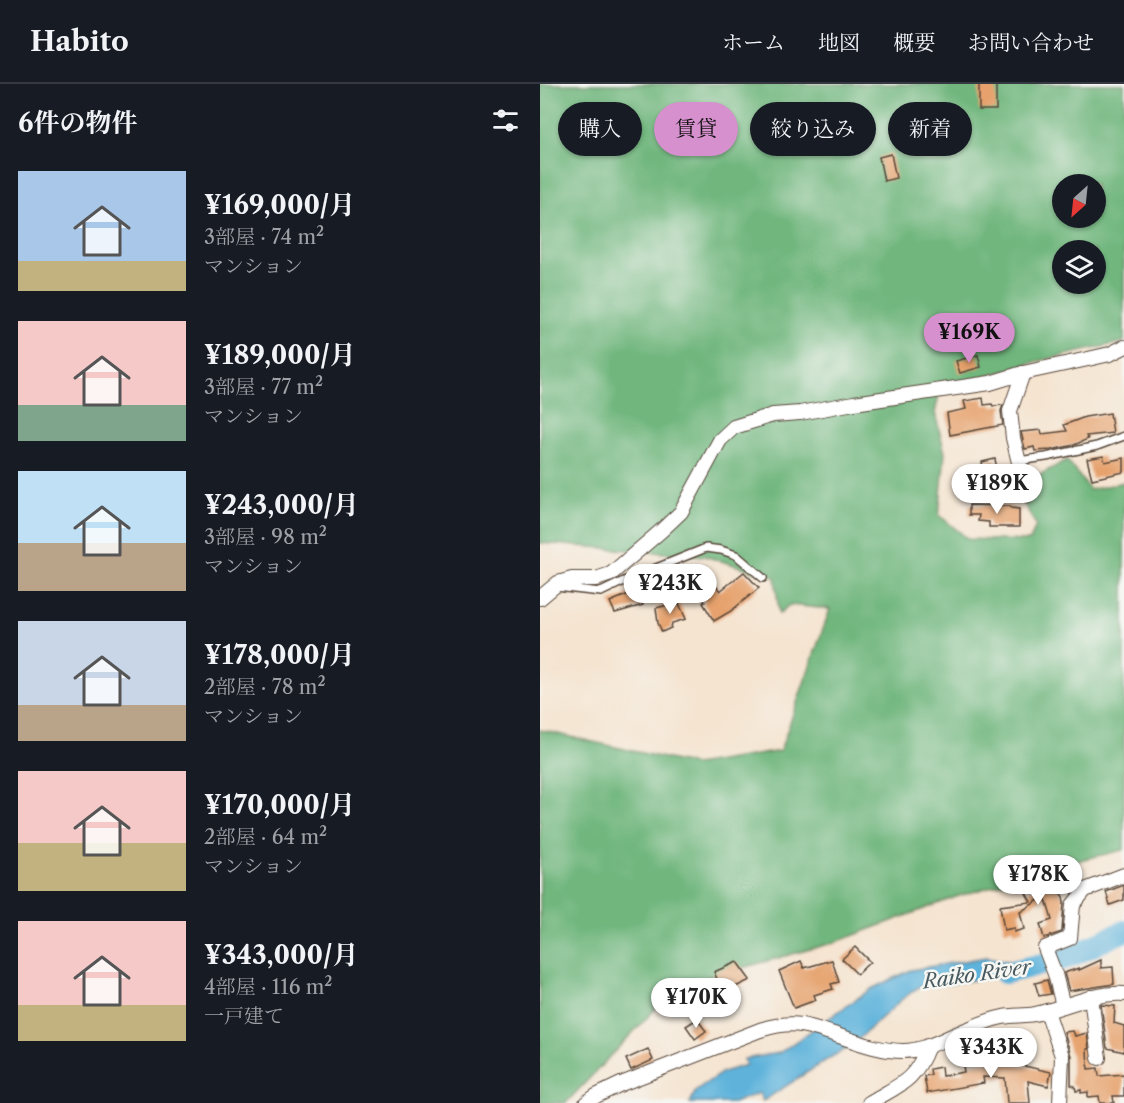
<!DOCTYPE html>
<html lang="ja">
<head>
<meta charset="utf-8">
<style>
  body { margin:0; font-family:"Libre Caslon Text","Noto Serif JP",serif; background:#20242c; color:#f1f3f6; height:100vh; display:flex; flex-direction:column; font-size:22px; white-space:nowrap }
  * { box-sizing:border-box; margin:0 }
  p { font-size:20px; color:#9ea1a6 }
  .icon { flex:none; width:33px; height:33px; fill:none; stroke:currentColor; stroke-width:2; stroke-linecap:round; stroke-linejoin:round }
  .map { position:relative; flex:1; overflow:hidden }
  .panel { display:flex; flex-direction:column; background:#171b24; width:540px }
  .panel>* { flex:none }
  .hud { position:absolute; left:18px; top:18px; width:476px; height:54px; display:flex; gap:12px }
  .needle { width:39px; rotate:207deg }
  .fabs { position:absolute; left:512px; top:90px; display:grid; gap:12px }
  .fabs a { display:grid; place-items:center; width:54px; height:54px; border-radius:50%; background:#171b24; box-shadow:0 2px 4px #0004; font-size:30px }
  .price { position:absolute; translate:-50% -51px; padding:0 14px; border-radius:21px; background:#fff; color:#222; font-size:20px; line-height:39px; filter:drop-shadow(0 2px 3px #0008) }
  .price::after { content:''; position:absolute; left:50%; top:36px; width:18px; height:14px; margin-left:-9px; background:inherit; clip-path:polygon(0 0,100% 0,50% 100%) }
  .price.active { background:#d690ce; color:#111 }
  ul { padding:0; list-style:none }
  li { display:flex; align-items:center; gap:18px; height:150px; padding:0 18px }
  li span { display:grid; place-items:center; flex:none; width:168px; height:120px; border-radius:0px; color:#555 }
  li>.icon { margin-inline-start:auto }
  span .icon { width:72px; height:72px; fill:#fffc; stroke-width:1 }
  li b { font-size:26px }
  h2 { display:flex; justify-content:space-between; align-items:center; height:72px; padding:0 18px; font-size:26px }
  .tag { padding:0 21px; border-radius:27px; background:#171b24; box-shadow:0 2px 4px #0004; font-size:21px; line-height:54px }
  .tag.active { background:#d690ce; color:#111 }
  header { display:flex; align-items:center; gap:36px; box-sizing:border-box; height:84px; padding:0 30px; background:#171b24; border-bottom:2px solid #363941 }
  header strong { font-size:28px }
  nav { display:flex; gap:33px; margin-inline-start:auto; font-size:21px }
  main { display:flex; flex:1; min-height:0 }
  .map>svg:first-child { display:block }
  .forest { fill:#6fb67d; stroke:#55704e; stroke-width:1.5; fill-rule:evenodd }
  .water { fill:#5fb3db; stroke:#4d6e7c; stroke-width:1.5 }
  .lines { fill:none; stroke-linecap:round; stroke-linejoin:round }
  .river { stroke:#5fb3db; stroke-width:22 }
  .building { fill:#e6a16c }
  .service-casing { stroke:#574639; stroke-width:10 }
  .minor-casing { stroke:#574639; stroke-width:16 }
  .service { stroke:#fff; stroke-width:7 }
  .minor { stroke:#fff; stroke-width:14 }
  .labels { text-anchor:middle; dominant-baseline:central; stroke-width:5; stroke-linejoin:round; paint-order:stroke }
  .water-label { font-size:20px; font-style:italic; fill:#485a60; stroke:#f6f6f2 }
</style>
</head>
<body>
<header>
<strong>Habito</strong>
<nav><a>ホーム</a><a>地図</a><a>概要</a><a>お問い合わせ</a></nav>
</header>
<main>
<section class="panel">
<h2>6件の物件<svg class="icon" aria-label="filters" viewBox="0 0 24 24"><path d="M4 7h16M4 17h16"/><circle cx="9" cy="7" r="2"/><circle cx="15" cy="17" r="2"/></svg></h2>
<ul>
<li><span style="background:linear-gradient(#a9c7e8 75%,#c2b280 0)"><svg class="icon" aria-label="home" viewBox="0 0 24 24"><path d="M3 11l9-7 9 7M6 9v11h12V9"/></svg></span><div><b>¥169,000/月</b><p>3部屋 · 74 m²</p><p>マンション</p></div></li>
<li><span style="background:linear-gradient(#f6c9c9 70%,#7fa58c 0)"><svg class="icon" aria-label="home" viewBox="0 0 24 24"><path d="M3 11l9-7 9 7M6 9v11h12V9"/></svg></span><div><b>¥189,000/月</b><p>3部屋 · 77 m²</p><p>マンション</p></div></li>
<li><span style="background:linear-gradient(#bfe0f5 60%,#b9a48a 0)"><svg class="icon" aria-label="home" viewBox="0 0 24 24"><path d="M3 11l9-7 9 7M6 9v11h12V9"/></svg></span><div><b>¥243,000/月</b><p>3部屋 · 98 m²</p><p>マンション</p></div></li>
<li><span style="background:linear-gradient(#c9d6e8 70%,#b9a48a 0)"><svg class="icon" aria-label="home" viewBox="0 0 24 24"><path d="M3 11l9-7 9 7M6 9v11h12V9"/></svg></span><div><b>¥178,000/月</b><p>2部屋 · 78 m²</p><p>マンション</p></div></li>
<li><span style="background:linear-gradient(#f6c9c9 60%,#c2b280 0)"><svg class="icon" aria-label="home" viewBox="0 0 24 24"><path d="M3 11l9-7 9 7M6 9v11h12V9"/></svg></span><div><b>¥170,000/月</b><p>2部屋 · 64 m²</p><p>マンション</p></div></li>
<li><span style="background:linear-gradient(#f6c9c9 70%,#c2b280 0)"><svg class="icon" aria-label="home" viewBox="0 0 24 24"><path d="M3 11l9-7 9 7M6 9v11h12V9"/></svg></span><div><b>¥343,000/月</b><p>4部屋 · 116 m²</p><p>一戸建て</p></div></li>
</ul>
</section>
<div class="map">
<svg width="584" height="1019" viewBox="0 0 584 1019">
  <rect width="100%" height="100%" fill="#f6f6f2"/>
  <filter id="ink" filterUnits="userSpaceOnUse"><feTurbulence type="fractalNoise" baseFrequency=".0167" numOctaves="2"/><feDisplacementMap in="SourceGraphic" scale="12" xChannelSelector="R" yChannelSelector="G"/><feConvolveMatrix kernelMatrix="1 2 1 2 8 2 1 2 1" color-interpolation-filters="sRGB"/></filter>
  <filter id="wash" filterUnits="userSpaceOnUse"><feTurbulence type="fractalNoise" baseFrequency=".008" numOctaves="4" result="noise"/><feDisplacementMap in="SourceGraphic" scale="24" xChannelSelector="R" yChannelSelector="G"/><feGaussianBlur stdDeviation="1.35" result="paint"/><feColorMatrix in="noise" values="0 0 0 0 0 0 0 0 0 0 0 0 0 0 0 0 0 1.4 0 .05"/><feComposite in="paint" operator="in"/></filter>
  <g filter="url(#wash)">
    <rect width="100%" height="100%" fill="#f5e4d0"/>
    <path class="forest" d="M 0,0 L 584,0 L 584,258 L 495,278 L 400,306 L 395,329 L 405,369 L 399,431 L 428,455 L 490,457 L 496,441 L 475,404 L 527,376 L 550,406 L 584,398 L 584,766 L 544,775 L 416,813 L 296,858 L 137,902 L 26,1019 L 0,1019 L 0,646 L 155,681 L 240,667 L 290,525 L 249,521 L 239,530 L 235,493 L 164,472 L 0,459 ZM 522,100 L 555,100 L 555,134 L 522,134 ZM 522,166 L 555,166 L 555,200 L 522,200 Z"/>
    <polygon class="water" points="446,873 495,882 489,889 379,903 361,916 309,964 291,973 223,1017 219,1009 193,1019 150,1019 156,1006 183,988 206,981 204,975 239,969 331,905 371,886"/>
    <g class="lines">
      <polyline class="river" points="465,889 527,874 584,847"/>
    </g>
    <g id="blocks">
      <g class="building">
        <rect x="439" y="0" width="17" height="26"/>
        <polygon points="351,70 356,94 344,97 339,73"/>
        <polygon points="421,240 430,243 431,249 426,265 414,261"/>
        <polygon points="438,271 441,283 420,289 416,277"/>
        <polygon points="443,314 444,321 452,320 453,322 463,321 461,327 463,341 410,351 407,329 426,325 424,317"/>
        <polygon points="570,329 573,349 546,352 548,355 534,361 511,366 495,367 494,363 485,365 481,348 501,346 502,350 527,347 524,341 545,333"/>
        <polygon points="563,372 565,378 584,374 584,388 552,395 547,375"/>
        <polygon points="455,375 457,385 454,386 456,391 445,393 442,378"/>
        <polygon points="433,386 437,403 420,407 416,390"/>
        <polygon points="429,421 470,422 471,424 479,425 479,443 449,443 449,438 438,437 439,431 429,431"/>
        <polygon points="161,483 180,507 204,488 219,504 191,527 174,537 163,519 165,518 148,491"/>
        <polygon points="96,507 103,521 75,529 70,518"/>
        <polygon points="137,515 146,535 132,539 131,544 122,548 118,539 116,524 128,521 127,517"/>
        <polygon points="500,774 523,813 524,819 522,848 504,854 500,840 512,836 505,812 480,828 484,845 474,848 474,844 464,846 460,822 491,818 486,809 504,800 496,775"/>
        <polygon points="584,801 584,816 570,821 566,808"/>
        <polygon points="315,863 330,878 317,890 302,875"/>
        <polygon points="292,876 299,898 291,900 293,905 274,911 276,916 254,924 239,887 261,877 264,884"/>
        <polygon points="561,876 561,884 573,883 574,900 529,907 524,889 539,884 539,886"/>
        <polygon points="197,878 210,896 183,909 174,888"/>
        <polygon points="507,896 511,910 499,912 495,899"/>
        <polygon points="561,921 575,922 574,939 584,942 584,968 567,964"/>
        <polygon points="157,935 166,947 155,955 146,942"/>
        <polygon points="533,947 535,952 547,949 549,965 547,965 548,985 558,984 559,992 584,990 584,1012 573,1012 574,1019 560,1019 559,1012 548,1013 548,1008 541,1009 541,1006 536,1007 535,1002 531,1001 531,972 524,948"/>
        <polygon points="479,949 479,953 485,953 486,963 449,965 448,951"/>
        <polygon points="108,965 113,976 91,986 86,975"/>
        <polygon points="449,974 511,988 508,1002 488,997 490,1019 467,1019 465,994 443,993 444,999 387,1009 384,992 391,991 390,985 401,983 402,992 424,988 423,982 450,977"/>
      </g>
    </g>
  </g>
  <g filter="url(#ink)">
    <use href="#blocks" fill-opacity="0" stroke="#574639" stroke-width="1.5"/>
    <g class="lines">
      <g class="service-casing">
        <g id="service">
          <polyline points="478,377 506,373 557,362 584,352"/>
          <polyline points="16,503 61,508 84,497 166,464 181,466 196,471 223,494"/>
        </g>
      </g>
      <g class="minor-casing">
        <g id="minor">
          <polyline points="483,289 470,327 473,354 487,411"/>
          <polyline points="0,514 18,499 32,495 56,495 71,490 122,446 141,428 180,356 194,343 233,331 260,329 314,319 450,299 483,289 548,275 570,270 584,263"/>
          <polyline points="551,913 559,974"/>
          <polyline points="523,922 515,890 505,864 530,854 533,821 545,806 584,791"/>
          <polyline points="507,927 522,972 520,1019"/>
          <path d="M 46,1019 L 56,1012 L 81,1000 L 220,946 C 233,942 248,939 261,941 C 295,947 328,967 363,967 C 388,967 410,951 433,943 C 442,939 453,935 463,933 C 474,931 485,932 495,930 C 526,924 552,908 584,910"/>
          <path d="M 329,1019 C 360,1000 374,999 388,962"/>
        </g>
      </g>
      <use href="#service" class="service"/>
      <use href="#minor" class="minor"/>
    </g>
  </g>
  <g class="labels">
    <g class="water-label">
      <text transform="translate(437 890) rotate(-8)">Raiko River</text>
    </g>
  </g>
</svg>
<div class="fabs">
<a><svg class="needle" viewBox="-14 -14 28 28"><path d="M0-13l5 13h-10z" fill="#e53935"/><path d="M0 13l5-13h-10z" fill="#9ea1a6"/></svg></a>
<a><svg class="icon" aria-label="layers" viewBox="0 0 24 24"><path d="M12 4l9 5-9 5-9-5zM3 14l9 5 9-5"/></svg></a>
</div>
<b class="price active" style="left:429px;top:280px">¥169K</b>
<b class="price" style="left:457px;top:431px">¥189K</b>
<b class="price" style="left:130px;top:531px">¥243K</b>
<b class="price" style="left:498px;top:822px">¥178K</b>
<b class="price" style="left:156px;top:945px">¥170K</b>
<b class="price" style="left:451px;top:995px">¥343K</b>
<div class="hud">
<a class="tag">購入</a>
<a class="tag active">賃貸</a>
<a class="tag">絞り込み</a>
<a class="tag">新着</a>
</div>
</div>
</main>
</body>
</html>
